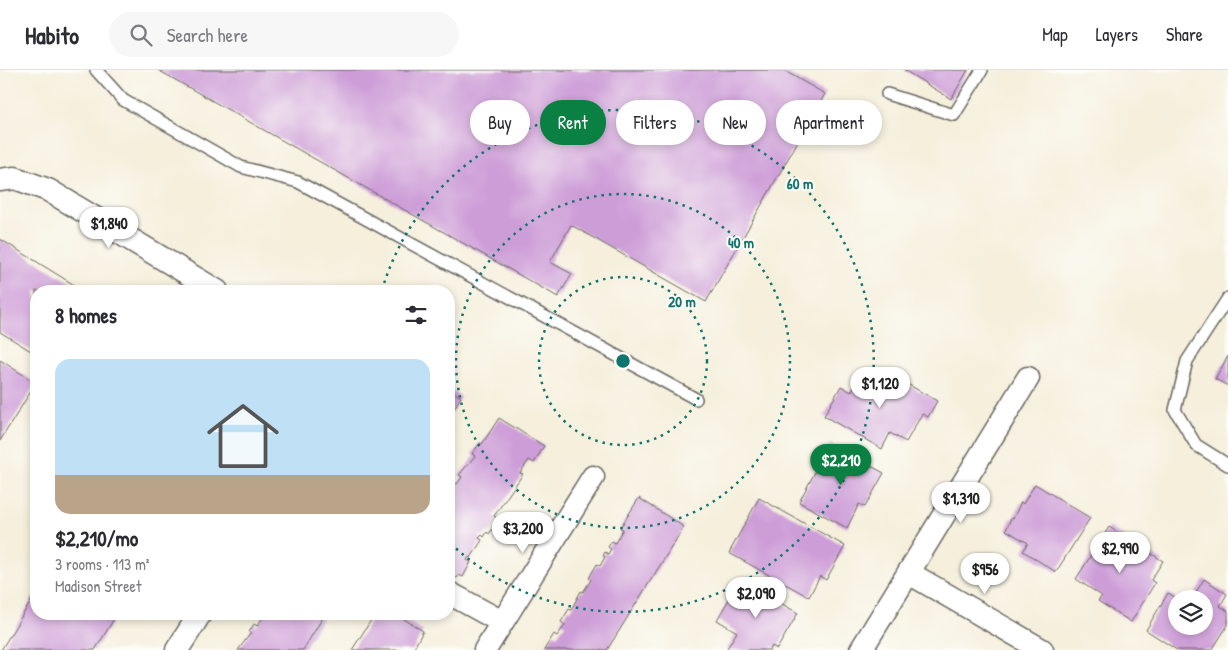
<!DOCTYPE html>
<html lang="en">
<head>
<meta charset="utf-8">
<style>
  body { margin:0; font-family:"Patrick Hand",sans-serif; background:#f7f7f7; color:#2b2b33; height:100vh; display:flex; flex-direction:column; font-size:19px; white-space:nowrap }
  * { box-sizing:border-box; margin:0 }
  p { font-size:16px; color:#7c7c81 }
  .icon { flex:none; width:28px; height:28px; fill:none; stroke:currentColor; stroke-width:2; stroke-linecap:round; stroke-linejoin:round }
  .map { position:relative; flex:1; overflow:hidden }
  .side { position:absolute; left:30px; top:215px; width:425px; height:335px; display:flex; flex-direction:column; background:#fff; border-radius:20px; box-shadow:0 2px 8px #0003 }
  .side>* { flex:none }
  .top-card { position:absolute; left:470px; top:30px; width:475px; height:45px; display:flex; gap:10px }
  .controls { position:absolute; left:1168px; top:520px; display:grid; gap:10px }
  .controls a { display:grid; place-items:center; width:45px; height:45px; border-radius:50%; background:#fff; box-shadow:0 2px 8px #0003; font-size:25px }
  .price { position:absolute; translate:-50% -42px; padding:0 11px; border-radius:18px; background:#fff; color:#222; font-size:16px; line-height:32px; filter:drop-shadow(0 1px 2px #0008) }
  .price::after { content:''; position:absolute; left:50%; top:30px; width:15px; height:11px; margin-left:-8px; background:inherit; clip-path:polygon(0 0,100% 0,50% 100%) }
  .price.selected { background:#0b8043; color:#fff }
  ul { padding:0; list-style:none }
  li { display:grid; align-content:center; gap:10px; height:265px; padding:0 25px }
  li span { display:grid; place-items:center; height:155px; border-radius:15px; color:#555 }
  li>.icon { margin-inline-start:auto }
  span .icon { width:90px; height:90px; fill:#fffc; stroke-width:1 }
  li b { font-size:21px }
  h2 { display:flex; justify-content:space-between; align-items:center; height:60px; padding:0 25px; font-size:21px }
  .chip { padding:0 18px; border-radius:22px; background:#fff; box-shadow:0 2px 8px #0003; font-size:18px; line-height:45px }
  .chip.selected { background:#0b8043; color:#fff }
  header { display:flex; align-items:center; gap:30px; box-sizing:border-box; height:70px; padding:0 25px; background:#fff; border-bottom:1px solid #e1e1e2 }
  header strong { font-size:24px }
  nav { display:flex; gap:28px; margin-inline-start:auto; font-size:18px }
  .search { width:350px; height:45px; background:#f7f7f7; display:flex; align-items:center; gap:12px; box-sizing:border-box; padding:0 18px; border-radius:28px; color:#7c7c81; font-size:19px }
  .map>svg:first-child { display:block }
  .building { fill:#cd9dd8 }
  .lines { fill:none; stroke-linecap:round; stroke-linejoin:round }
  .service-casing { stroke:#68665f; stroke-width:14 }
  .minor-casing { stroke:#68665f; stroke-width:25 }
  .service { stroke:#fff; stroke-width:11 }
  .minor { stroke:#fff; stroke-width:22 }
  .ring { fill:none; stroke:#0f766e; stroke-width:2.5; stroke-dasharray:2.5 5 }
  .centre { fill:#0f766e; stroke:#fdfcf7; stroke-width:2.5 }
  .ring-label { font-size:15px; text-anchor:middle; font-weight:bold; fill:#0f766e; stroke:#fdfcf7; stroke-width:4; stroke-linejoin:round; paint-order:stroke }
</style>
</head>
<body>
<header>
<strong>Habito</strong>
<div class="search"><svg class="icon" aria-label="search" viewBox="0 0 24 24"><circle cx="10" cy="10" r="6"/><path d="M15 15l6 6"/></svg>Search here</div>
<nav><a>Map</a><a>Layers</a><a>Share</a></nav>
</header>
<div class="map">
<svg width="1228" height="580" viewBox="0 0 1228 580">
  <rect width="100%" height="100%" fill="#fdfcf7"/>
  <filter id="ink" filterUnits="userSpaceOnUse"><feTurbulence type="fractalNoise" baseFrequency=".02" numOctaves="2"/><feDisplacementMap in="SourceGraphic" scale="10" xChannelSelector="R" yChannelSelector="G"/><feConvolveMatrix kernelMatrix="1 2 1 2 8 2 1 2 1" color-interpolation-filters="sRGB"/></filter>
  <filter id="wash" filterUnits="userSpaceOnUse"><feTurbulence type="fractalNoise" baseFrequency=".0096" numOctaves="4" result="noise"/><feDisplacementMap in="SourceGraphic" scale="20" xChannelSelector="R" yChannelSelector="G"/><feGaussianBlur stdDeviation="1.12" result="paint"/><feColorMatrix in="noise" values="0 0 0 0 0 0 0 0 0 0 0 0 0 0 0 0 0 1.4 0 .05"/><feComposite in="paint" operator="in"/></filter>
  <g filter="url(#wash)">
    <rect width="100%" height="100%" fill="#f5efdc"/>
    <g id="blocks">
      <g class="building">
        <polygon points="158,0 783,0 825,24 706,232 571,155 550,192 572,204 558,227"/>
        <polygon points="904,0 968,0 951,29"/>
        <polygon points="0,169 84,221 36,221 36,284 0,262"/>
        <polygon points="1228,286 1228,316 1215,309"/>
        <polygon points="0,290 36,313 0,371"/>
        <polygon points="883,300 937,331 928,347 922,344 906,372 890,363 882,379 824,346 841,316 851,322 862,304 876,312"/>
        <polygon points="449,319 461,327 449,347"/>
        <polygon points="499,348 544,376 534,393 529,390 520,403 523,404 494,446 499,449 489,464 487,462 484,467 482,465 479,468 482,470 471,488 469,487 467,490 471,492 463,507 459,505 457,508 449,503 449,413 451,410 457,414 462,407 459,405 475,386 472,384 480,373 482,374"/>
        <polygon points="830,374 884,403 865,437 859,434 847,458 799,432"/>
        <polygon points="1035,414 1090,448 1056,502 1023,481 1028,473 1006,460 1011,448 1013,449 1021,432 1023,434"/>
        <polygon points="639,428 684,457 607,580 544,580 554,564 557,566 565,555 561,552 569,539 571,540 581,521 583,522 591,510 589,508 597,494 600,496 605,487 603,486 605,482 608,484 611,479 608,477 612,471 615,473 623,459 620,458"/>
        <polygon points="759,428 845,476 826,510 820,506 809,527 729,483"/>
        <polygon points="1109,457 1163,491 1151,510 1155,513 1131,552 1098,531 1102,526 1076,509"/>
        <polygon points="1204,509 1227,524 1220,536 1228,541 1228,555 1212,580 1177,580 1146,560 1168,523 1176,528 1176,556 1204,556 1204,529 1192,529"/>
        <polygon points="740,510 798,543 777,579 772,576 770,580 726,580 737,562 717,550"/>
        <polygon points="36,523 36,544 117,544 95,580 1,580"/>
        <polygon points="265,544 325,544 303,580 238,580 251,563 249,562 254,554 257,556"/>
        <polygon points="375,544 396,544 423,561 413,580 352,580"/>
      </g>
    </g>
  </g>
  <g filter="url(#ink)">
    <use href="#blocks" fill-opacity="0" stroke="#68665f" stroke-width="1"/>
    <g class="lines">
      <g class="service-casing">
        <g id="service">
          <polyline points="96,0 123,30 241,97 298,112 696,329"/>
          <polyline points="887,24 954,45 982,0"/>
          <polyline points="1228,228 1187,291 1175,340 1196,375 1228,395"/>
        </g>
      </g>
      <g class="minor-casing">
        <g id="minor">
          <polyline points="0,110 15,108 48,120 217,221"/>
          <polyline points="909,503 1042,580"/>
          <polyline points="449,523 502,552"/>
          <polyline points="177,580 200,544"/>
          <polyline points="485,580 593,407"/>
          <polyline points="861,580 1028,308"/>
        </g>
      </g>
      <use href="#service" class="service"/>
      <use href="#minor" class="minor"/>
    </g>
  </g>
  <g class="ring">
    <circle cx="623" cy="291" r="84"/>
    <circle cx="623" cy="291" r="167"/>
    <path d="M382 220A251 251 0 1 1 450 473"/>
  </g>
  <circle cx="623" cy="291" r="8" class="centre"/>
  <g class="ring-label">
    <text x="800" y="119">60 m</text>
    <text x="741" y="178">40 m</text>
    <text x="682" y="237">20 m</text>
  </g>
</svg>
<div class="controls">
<a><svg class="icon" aria-label="layers" viewBox="0 0 24 24"><path d="M12 4l9 5-9 5-9-5zM3 14l9 5 9-5"/></svg></a>
</div>
<b class="price" style="left:109px;top:179px">$1,840</b>
<b class="price" style="left:880px;top:339px">$1,120</b>
<b class="price selected" style="left:841px;top:416px">$2,210</b>
<b class="price" style="left:961px;top:454px">$1,310</b>
<b class="price" style="left:523px;top:484px">$3,200</b>
<b class="price" style="left:1120px;top:504px">$2,990</b>
<b class="price" style="left:985px;top:525px">$956</b>
<b class="price" style="left:756px;top:549px">$2,090</b>
<div class="top-card">
<a class="chip">Buy</a>
<a class="chip selected">Rent</a>
<a class="chip">Filters</a>
<a class="chip">New</a>
<a class="chip">Apartment</a>
</div>
<section class="side">
<h2>8 homes<svg class="icon" aria-label="filters" viewBox="0 0 24 24"><path d="M4 7h16M4 17h16"/><circle cx="9" cy="7" r="2"/><circle cx="15" cy="17" r="2"/></svg></h2>
<ul>
<li><span style="background:linear-gradient(#bfe0f5 75%,#b9a48a 0)"><svg class="icon" aria-label="home" viewBox="0 0 24 24"><path d="M3 11l9-7 9 7M6 9v11h12V9"/></svg></span><div><b>$2,210/mo</b><p>3 rooms · 113 m²</p><p>Madison Street</p></div></li>
</ul>
</section>
</div>
</body>
</html>
